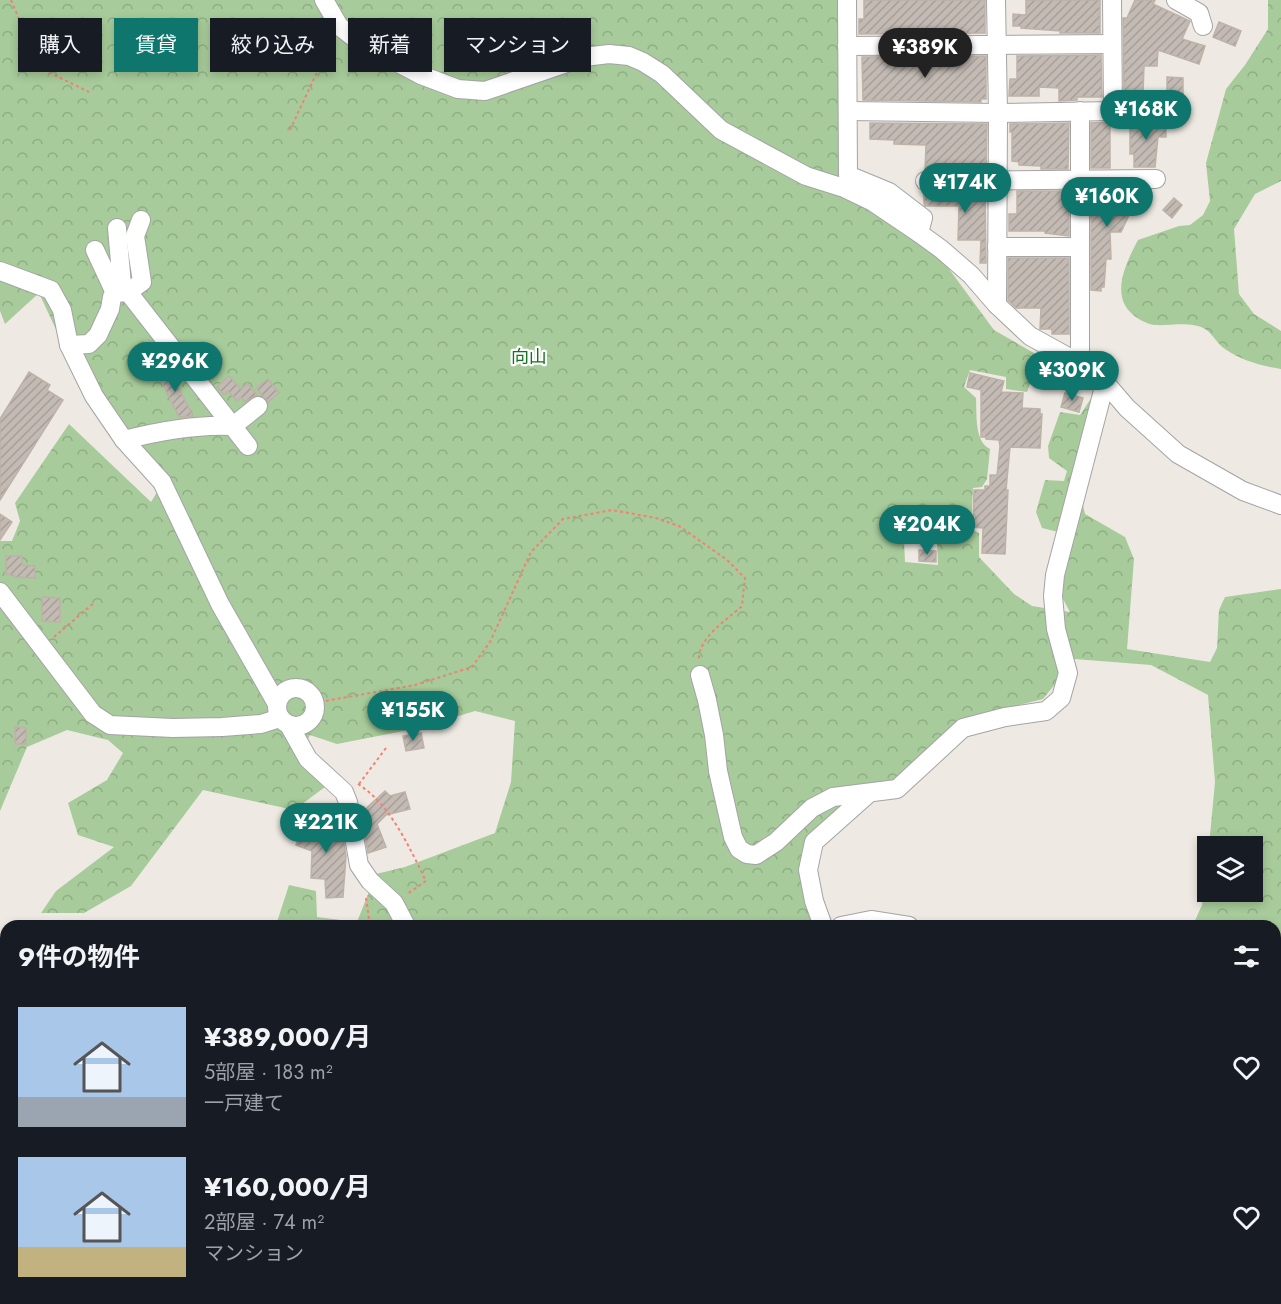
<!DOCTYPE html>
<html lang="ja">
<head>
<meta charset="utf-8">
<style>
  body { margin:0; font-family:Jost,"Noto Sans JP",sans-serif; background:#20242c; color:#f1f3f6; height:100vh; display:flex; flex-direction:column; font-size:22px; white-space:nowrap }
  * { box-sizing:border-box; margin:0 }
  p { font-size:20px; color:#9ea1a6 }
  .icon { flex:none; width:33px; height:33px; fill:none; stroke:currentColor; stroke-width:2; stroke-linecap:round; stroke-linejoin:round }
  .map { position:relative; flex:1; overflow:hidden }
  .details { position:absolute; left:0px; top:920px; width:1281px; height:386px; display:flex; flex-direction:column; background:#171b24; border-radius:18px 18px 0 0; box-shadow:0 3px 9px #0003 }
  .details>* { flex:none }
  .hud { position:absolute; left:18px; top:18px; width:600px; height:54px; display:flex; gap:12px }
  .tools { position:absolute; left:1197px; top:836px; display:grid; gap:12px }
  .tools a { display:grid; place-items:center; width:66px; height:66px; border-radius:0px; background:#171b24; box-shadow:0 3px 9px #0003; font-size:30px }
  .price { position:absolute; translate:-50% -51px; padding:0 14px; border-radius:21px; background:#0f766e; color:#fff; font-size:20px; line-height:39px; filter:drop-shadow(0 2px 3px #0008) }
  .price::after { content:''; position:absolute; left:50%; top:36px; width:18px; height:14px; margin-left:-9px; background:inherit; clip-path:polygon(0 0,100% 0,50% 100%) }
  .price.active { background:#222; color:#fff }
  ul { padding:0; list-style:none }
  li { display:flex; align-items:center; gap:18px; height:150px; padding:0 18px }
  li span { display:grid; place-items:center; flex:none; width:168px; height:120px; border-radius:0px; color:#555 }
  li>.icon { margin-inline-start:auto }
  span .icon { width:72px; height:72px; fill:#fffc; stroke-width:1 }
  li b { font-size:26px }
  h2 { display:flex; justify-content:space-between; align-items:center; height:72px; padding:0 18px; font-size:26px }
  .tag { padding:0 21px; border-radius:0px; background:#171b24; box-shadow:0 3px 9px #0003; font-size:21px; line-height:54px }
  .tag.active { background:#0f766e; color:#fff }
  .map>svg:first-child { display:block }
  .forest { fill:url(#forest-crowns); fill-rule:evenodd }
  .pitch { fill:#85d9ba }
  .parking { fill:#e1e1e1 }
  .building { fill:url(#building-hatch); stroke:#beb2a7; stroke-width:1.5 }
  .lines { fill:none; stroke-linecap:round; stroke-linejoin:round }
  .minor-casing { stroke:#a4a4a4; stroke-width:20 }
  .path { stroke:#f18171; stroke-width:2; stroke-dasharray:3 3; stroke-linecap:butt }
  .minor { stroke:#fff; stroke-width:18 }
  .labels { text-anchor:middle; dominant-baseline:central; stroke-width:4.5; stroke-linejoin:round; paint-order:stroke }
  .park-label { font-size:18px; fill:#12741c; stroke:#fff }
</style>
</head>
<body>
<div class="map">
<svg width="1281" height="1304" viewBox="0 0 1281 1304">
  <defs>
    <pattern id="forest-crowns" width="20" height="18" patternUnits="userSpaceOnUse" patternTransform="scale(1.5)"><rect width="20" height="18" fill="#a7cb9a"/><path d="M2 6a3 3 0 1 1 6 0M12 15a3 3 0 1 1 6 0" fill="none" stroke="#8fae84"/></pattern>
    <pattern id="building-hatch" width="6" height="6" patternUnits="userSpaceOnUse" patternTransform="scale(1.5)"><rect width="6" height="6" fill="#c2bab3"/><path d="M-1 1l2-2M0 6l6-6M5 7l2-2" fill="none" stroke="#a69f9a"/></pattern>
  </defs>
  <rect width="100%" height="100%" fill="#eeeae3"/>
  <g class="forest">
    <path d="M 0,0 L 839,0 L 846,193 L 935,250 L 994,330 L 1034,353 L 1037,365 L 1027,392 L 1006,389 L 1006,377 L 970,370 L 964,387 L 976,398 C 977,414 974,441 990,449 L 987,479 L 982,487 L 973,488 L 971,529 L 979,533 L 979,557 L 1014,594 L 1032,606 L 1070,612 L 1062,597 L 1067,552 L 1058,532 L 1042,528 L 1036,512 L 1045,480 L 1064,481 L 1067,471 L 1049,458 L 1048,446 L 1060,412 L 1080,415 L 1092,397 L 1099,396 L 1082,501 L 1085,514 L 1125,537 L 1134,559 L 1127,649 L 1210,662 L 1217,648 L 1219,610 L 1225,597 L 1281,589 L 1281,994 L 1275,990 L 1275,926 L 1193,925 L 1202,905 L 1207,859 L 1208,891 L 1252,891 L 1252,846 L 1209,846 L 1215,782 L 1208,695 L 1151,665 L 1062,658 L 1056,683 L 1043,699 L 964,719 L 895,784 L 812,839 L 819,925 L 276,925 L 289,885 L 316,891 L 317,917 L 357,922 L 376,874 L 405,867 L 495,833 L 511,782 L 515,721 L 475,711 L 419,728 L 337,744 L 310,735 L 299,757 L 325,787 L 294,810 L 203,790 L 131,886 L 84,913 L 41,913 L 56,891 L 114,847 L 78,835 L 68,803 L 107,780 L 123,753 L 108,740 L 67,730 L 27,747 L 0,811 L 0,541 L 12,541 L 20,521 L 15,503 L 69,424 L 151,502 L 160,487 L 93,409 L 39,293 L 5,324 L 0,311 ZM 904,541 L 937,542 L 938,565 L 905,562 Z"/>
    <path d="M 1268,0 L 1281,0 L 1281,181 L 1255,194 L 1234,229 L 1239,294 L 1254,314 L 1281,331 L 1281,369 C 1262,366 1240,360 1225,349 C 1217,344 1213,334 1205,329 C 1190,321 1171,326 1155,325 C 1146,324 1136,318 1130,312 C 1111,292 1127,261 1138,240 L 1179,226 L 1190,225 L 1203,215 L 1210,201 L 1206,163 L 1226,89 L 1245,65 L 1268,29 Z"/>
    <polygon points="1275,1098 1281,1098 1281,1304 1128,1304 1127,1299 1275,1299"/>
    <polygon points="0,1120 6,1122 6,1299 208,1299 210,1304 0,1304"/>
    <polygon points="478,1299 521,1299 522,1304 474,1304"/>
  </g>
  <polygon class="pitch" points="852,1299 1133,1299 1134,1304 852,1304"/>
  <polygon class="parking" points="1070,1299 1125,1299 1126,1304 1064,1304"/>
  <g class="building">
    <polygon points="864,0 985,0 985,33 859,34 859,19 864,19"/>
    <polygon points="1026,0 1100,0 1100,33 1060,33 1061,31 1021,28 1021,26 1013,26 1013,14 1026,15"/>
    <polygon points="1135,0 1155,0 1153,4 1190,21 1182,39 1205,46 1199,64 1158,50 1157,66 1144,66 1143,93 1124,93 1123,18 1127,18"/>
    <polygon points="1219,22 1241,31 1235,46 1213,37"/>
    <polygon points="1101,55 1102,97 1077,97 1077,100 1059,101 1059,88 1039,87 1039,96 1009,96 1010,79 1017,79 1017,56"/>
    <polygon points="986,56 986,99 981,99 981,102 863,100 862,57"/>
    <polygon points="1167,77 1183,78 1183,97 1167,97"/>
    <polygon points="1146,118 1166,119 1166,137 1158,137 1155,167 1134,167 1134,154 1130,154 1130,121 1146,121"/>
    <polygon points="1110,122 1110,168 1091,168 1091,123"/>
    <polygon points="870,123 987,124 986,169 925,170 926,145 894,144 894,140 870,139"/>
    <polygon points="1069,123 1068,169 1041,169 1041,166 1019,165 1019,162 1012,161 1012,132 1010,132 1010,124"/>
    <polygon points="1137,190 1137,198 1121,232 1110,232 1111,259 1106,259 1104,287 1101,287 1101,291 1091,290 1091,191"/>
    <polygon points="1017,191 1069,191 1069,236 1045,233 1045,231 1009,231 1009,214 1017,214"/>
    <polygon points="924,192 985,192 986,263 980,263 981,240 958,240 959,206 925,206 924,204"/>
    <polygon points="1174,198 1182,205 1172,218 1163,210"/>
    <polygon points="1008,258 1069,258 1069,334 1052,334 1052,329 1040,329 1041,308 1016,308 1008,300"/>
    <polygon points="172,368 178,379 175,381 193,416 179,417 158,375"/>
    <polygon points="29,372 50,385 47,390 63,400 0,500 0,419"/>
    <polygon points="970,373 1004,381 1001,392 1023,393 1022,408 1040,409 1040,414 1042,414 1040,448 1010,447 1006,490 1008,490 1005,554 982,553 983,528 973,527 974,490 985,490 985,486 990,486 990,475 997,475 1000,446 999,440 986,439 986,437 981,437 981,390 967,387"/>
    <polygon points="229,376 241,389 247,383 257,395 245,402 241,397 237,401 228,391 224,395 217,387"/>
    <polygon points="268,379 279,393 268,402 256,388"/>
    <polygon points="1065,393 1083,398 1079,412 1061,407"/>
    <polygon points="0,514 12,522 0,540"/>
    <polygon points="919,550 936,551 936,562 919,561"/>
    <polygon points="6,556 22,556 22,565 35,566 35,578 14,577 14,575 6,574"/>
    <polygon points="42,597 60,598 60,622 42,621"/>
    <polygon points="15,727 26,728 26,744 15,744"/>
    <polygon points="421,733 424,748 406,751 403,736"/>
    <polygon points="385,791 390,796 405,792 410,809 386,815 377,824 386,847 368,853 361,813"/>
    <polygon points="323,818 340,819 346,856 343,897 326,898 325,879 311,878 312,851 296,845 306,820 323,827"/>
  </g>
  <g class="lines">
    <g class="minor-casing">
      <g id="minor">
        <polyline points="324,0 339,26 362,44 421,75 458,89 485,91 584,57 609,54 629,56 643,62 662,74 721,130 806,176 844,188 873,202 919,233 941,249 971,275 997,305 1030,336 1097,373 1127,408 1178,454 1243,491 1281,505"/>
        <polyline points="847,0 848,175 889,192 923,218 919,233"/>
        <polyline points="996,0 998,113 997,305"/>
        <polyline points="1176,0 1199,13 1203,26"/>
        <polyline points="847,46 1112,44"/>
        <polyline points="848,111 998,113 1113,111 1112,0"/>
        <polyline points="1080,111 1080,363"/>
        <polyline points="925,181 1156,179"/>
        <polyline points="141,220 135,236 142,282 128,292 248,446"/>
        <polyline points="997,247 1080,247"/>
        <polyline points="95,250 115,293 128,292 122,285 117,228"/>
        <polyline points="0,271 51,290 62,310 69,345 94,396 124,440 162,482 220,604 277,704"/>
        <polyline points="69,345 89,344 98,335 110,309 112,297 115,293"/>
        <path d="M 124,440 C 159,431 196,424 233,426 L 258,406"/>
        <polyline points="0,592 93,714 110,725 173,728 222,727 261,724 280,718"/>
        <polyline points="700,675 707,700 714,735 718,771 733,837 739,849 747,854 756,855 776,842 812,808 833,797 897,789 963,728 1005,717 1046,711 1061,698 1068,673 1056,629 1053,596 1055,575 1105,383"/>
        <circle cx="296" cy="707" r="19"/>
        <polyline points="289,725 308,759 344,792 348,802 359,865 370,881 394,903 406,926"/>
        <polyline points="823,926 814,901 808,870 814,842 868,794"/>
        <polyline points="841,926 871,920 909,926"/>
        <polyline points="1275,1161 1281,1161"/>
        <polyline points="804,1299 806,1304"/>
        <polyline points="839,1299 840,1304"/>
      </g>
    </g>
    <g class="path">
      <polyline points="11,0 40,68 89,92"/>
      <polyline points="290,130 332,40"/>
      <polyline points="54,637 95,602"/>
      <path d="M 314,703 L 415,685 L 472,667 L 490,642 L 531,552 L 563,519 L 612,510 L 656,518 L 679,526 L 727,560 L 745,578 L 742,606 C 727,620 697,638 699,661"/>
      <path d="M 358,784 C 391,805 409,847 426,881 L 407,894"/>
      <polyline points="359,784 386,748"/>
      <polyline points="366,898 370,926"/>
      <polyline points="664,1299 668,1304"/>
      <polyline points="249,1304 250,1299"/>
      <polyline points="367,1304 368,1299"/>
      <polyline points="480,1304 484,1299"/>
    </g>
    <use href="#minor" class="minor"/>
  </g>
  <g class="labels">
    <g class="park-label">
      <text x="529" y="357">向山</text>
    </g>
  </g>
</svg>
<div class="tools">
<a><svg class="icon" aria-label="layers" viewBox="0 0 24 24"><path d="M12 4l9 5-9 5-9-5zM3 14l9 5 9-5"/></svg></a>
</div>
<b class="price active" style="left:925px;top:79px">¥389K</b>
<b class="price" style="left:1146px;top:141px">¥168K</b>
<b class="price" style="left:965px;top:214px">¥174K</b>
<b class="price" style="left:1107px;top:228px">¥160K</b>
<b class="price" style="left:175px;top:393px">¥296K</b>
<b class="price" style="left:1072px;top:402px">¥309K</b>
<b class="price" style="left:927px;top:556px">¥204K</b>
<b class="price" style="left:413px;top:742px">¥155K</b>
<b class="price" style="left:326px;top:854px">¥221K</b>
<div class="hud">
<a class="tag">購入</a>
<a class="tag active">賃貸</a>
<a class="tag">絞り込み</a>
<a class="tag">新着</a>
<a class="tag">マンション</a>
</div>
<section class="details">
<h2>9件の物件<svg class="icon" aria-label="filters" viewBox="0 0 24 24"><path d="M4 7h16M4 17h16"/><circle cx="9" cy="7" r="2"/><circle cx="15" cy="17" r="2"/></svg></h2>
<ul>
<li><span style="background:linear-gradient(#a9c7e8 75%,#9aa5b1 0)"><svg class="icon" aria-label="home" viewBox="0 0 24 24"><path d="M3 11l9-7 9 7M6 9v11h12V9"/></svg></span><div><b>¥389,000/月</b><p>5部屋 · 183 m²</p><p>一戸建て</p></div><svg class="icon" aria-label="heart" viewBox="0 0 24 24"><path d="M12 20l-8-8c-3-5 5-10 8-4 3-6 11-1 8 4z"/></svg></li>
<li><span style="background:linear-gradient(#a9c7e8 75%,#c2b280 0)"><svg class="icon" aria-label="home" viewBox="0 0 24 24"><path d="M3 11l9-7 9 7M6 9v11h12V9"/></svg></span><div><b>¥160,000/月</b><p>2部屋 · 74 m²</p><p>マンション</p></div><svg class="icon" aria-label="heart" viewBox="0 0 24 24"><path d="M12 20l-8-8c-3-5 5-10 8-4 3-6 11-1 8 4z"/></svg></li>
</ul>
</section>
</div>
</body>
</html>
